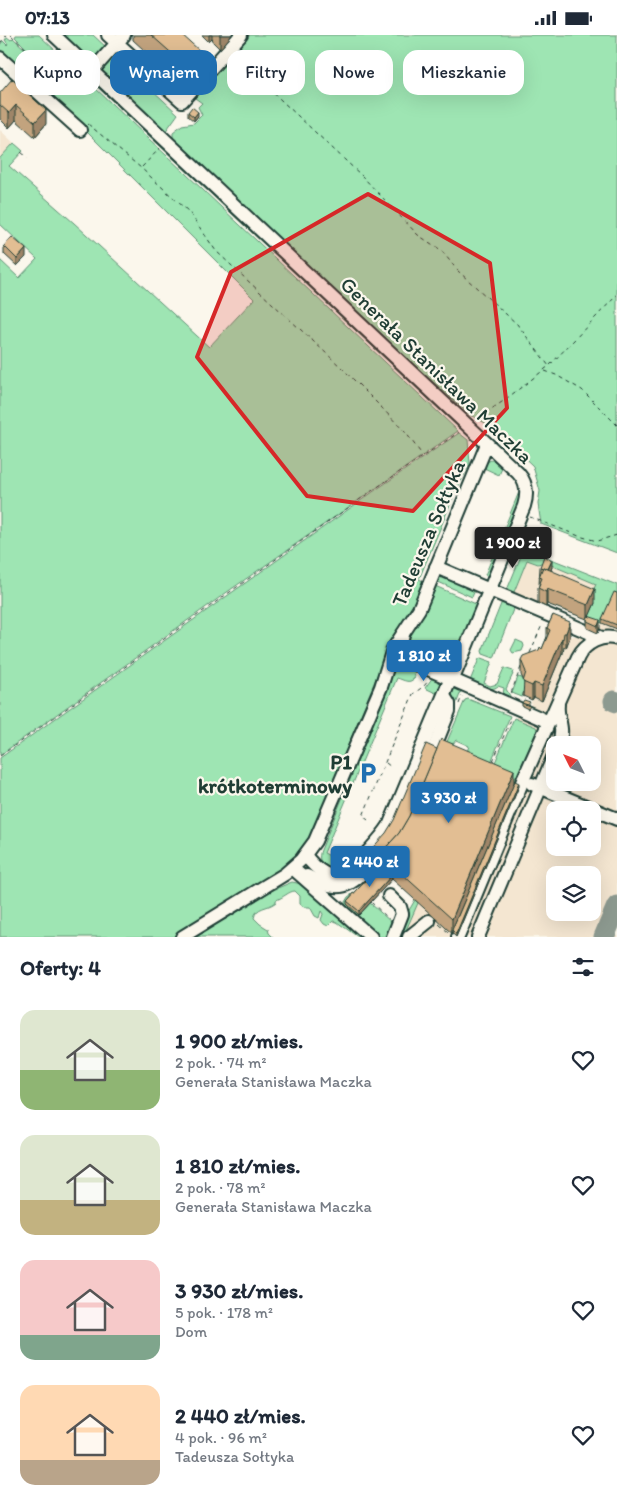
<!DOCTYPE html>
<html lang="pl">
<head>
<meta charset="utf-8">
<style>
  body { margin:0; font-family:Itim,sans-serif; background:#f6f6f7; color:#1f2937; height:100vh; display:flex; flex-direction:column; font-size:19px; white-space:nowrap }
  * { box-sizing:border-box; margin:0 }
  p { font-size:16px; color:#747a83 }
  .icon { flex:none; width:28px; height:28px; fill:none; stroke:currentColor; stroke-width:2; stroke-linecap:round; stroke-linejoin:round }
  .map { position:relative; height:902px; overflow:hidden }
  .sheet { display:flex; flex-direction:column; background:#fff; flex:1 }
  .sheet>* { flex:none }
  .banner { position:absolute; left:15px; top:15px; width:588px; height:45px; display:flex; gap:10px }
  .needle { width:32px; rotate:312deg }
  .buttons { position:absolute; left:546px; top:701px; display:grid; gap:10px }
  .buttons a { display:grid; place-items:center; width:55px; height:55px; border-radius:10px; background:#fff; box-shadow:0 5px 20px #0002; font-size:25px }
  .price { position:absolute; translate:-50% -42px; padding:0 11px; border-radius:5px; background:#1f6fb2; color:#fff; font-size:16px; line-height:32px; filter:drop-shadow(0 1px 2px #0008) }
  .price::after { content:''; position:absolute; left:50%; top:30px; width:15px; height:11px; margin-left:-8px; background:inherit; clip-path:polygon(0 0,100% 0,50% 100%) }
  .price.on { background:#222; color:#fff }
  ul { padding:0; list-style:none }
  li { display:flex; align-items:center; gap:15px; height:125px; padding:0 20px }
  li span { display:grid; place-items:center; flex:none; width:140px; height:100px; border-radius:15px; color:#555 }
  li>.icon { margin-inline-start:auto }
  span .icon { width:60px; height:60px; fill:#fffc; stroke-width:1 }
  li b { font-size:21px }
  h2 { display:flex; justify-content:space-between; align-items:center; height:60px; padding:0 20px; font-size:21px }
  .tag { padding:0 18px; border-radius:15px; background:#fff; box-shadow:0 5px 20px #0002; font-size:18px; line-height:45px }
  .tag.on { background:#1f6fb2; color:#fff }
  .status { display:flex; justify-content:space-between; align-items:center; height:35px; padding:0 25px; background:#fff; direction:ltr }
  .status svg { height:14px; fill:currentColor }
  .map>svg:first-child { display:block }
  .built { fill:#f4e6d1; fill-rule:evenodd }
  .green { fill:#9ee5b3; stroke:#5e9174 }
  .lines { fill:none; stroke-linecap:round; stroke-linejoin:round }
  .taxiway { stroke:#8d9a90; stroke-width:21 }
  .minor-casing { stroke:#1f3d34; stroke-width:16 }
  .path { stroke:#1f3d34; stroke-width:1; stroke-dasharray:4 4; stroke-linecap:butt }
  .minor { stroke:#fbf7ec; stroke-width:12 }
  .wall { fill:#c2a37e; stroke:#1f3d34 }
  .shaded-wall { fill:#9e8567; stroke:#1f3d34 }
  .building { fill:#e2be93; stroke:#1f3d34 }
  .marked { fill:#d62828; fill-opacity:0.2; stroke:#d62828; stroke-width:4; stroke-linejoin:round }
  .labels { text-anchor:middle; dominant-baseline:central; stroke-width:4.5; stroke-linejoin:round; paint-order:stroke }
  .street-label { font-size:21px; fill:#1f3d34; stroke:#fbf7ec }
  .poi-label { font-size:21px; font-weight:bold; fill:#1f3d34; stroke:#fbf7ec; text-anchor:end }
</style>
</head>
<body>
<div class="status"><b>07:13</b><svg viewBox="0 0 49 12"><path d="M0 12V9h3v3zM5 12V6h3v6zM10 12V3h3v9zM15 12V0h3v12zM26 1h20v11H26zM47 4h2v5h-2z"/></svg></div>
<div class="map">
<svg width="617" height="902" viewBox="0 0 617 902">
  <rect width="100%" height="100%" fill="#fbf7ec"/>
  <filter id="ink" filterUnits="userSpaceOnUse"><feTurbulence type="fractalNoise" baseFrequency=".02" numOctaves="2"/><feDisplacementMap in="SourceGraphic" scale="10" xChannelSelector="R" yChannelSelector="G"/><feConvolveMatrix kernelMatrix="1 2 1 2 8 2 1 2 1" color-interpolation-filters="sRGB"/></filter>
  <g filter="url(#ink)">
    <g class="built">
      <polygon points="0,95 14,108 0,124"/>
      <path d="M 527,525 L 538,529 L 544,527 L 617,558 L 617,902 L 401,902 L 416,866 L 492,740 L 522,668 L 530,671 L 532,665 L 523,661 L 526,652 L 521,640 L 523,636 L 570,602 L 582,599 L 588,585 L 548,569 L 546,571 L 514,557 ZM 555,710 L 592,710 L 592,748 L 555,748 ZM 555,775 L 592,775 L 592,812 L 555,812 ZM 555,840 L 592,840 L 592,878 L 555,878 Z"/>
    </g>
    <g class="green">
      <polygon points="16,0 39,0 458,396 230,555 0,720 0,225 19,243 37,224 0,189 0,123 14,108 23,116 9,131 74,188 209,312 254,264 85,95 0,17 0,10 3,6 7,10 8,9 5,5 7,2 11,5 13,3 26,15 27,14 15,2"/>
      <polygon points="62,0 93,0 178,79 165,97"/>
      <polygon points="250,0 617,0 617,518 541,489 538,469 540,456 533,431 491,391 470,380 414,330 173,103 173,97 182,90 194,88 202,80 198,72 202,68 195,63"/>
      <polygon points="91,41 462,392 460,394 89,44"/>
      <polygon points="459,398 468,405 470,428 455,458 419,544 425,547 415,571 389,612 312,797 301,815 293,825 268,845 174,902 0,902 0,723 377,454"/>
      <polygon points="491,425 498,427 503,431 499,440 482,432 485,428"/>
      <polygon points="519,457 522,459 489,542 485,540"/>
      <polygon points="526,514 617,550 617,562 602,588 588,584 589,566 596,549 544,527 538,529 527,525 514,557 507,555 523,516 525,516"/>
      <polygon points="439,540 441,540 476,553 472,562 436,546"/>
      <polygon points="433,550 478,570 455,627 438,629 436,632 410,620 407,608"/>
      <polygon points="503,564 514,572 494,623 483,619 482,616"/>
      <polygon points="516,605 523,608 524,611 522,616 513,618 511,615"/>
      <path d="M 481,623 L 492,627 L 484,648 L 490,651 L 497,649 L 504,633 L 513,636 L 512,639 L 513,639 L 506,654 L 510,661 L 508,666 L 503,660 L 504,653 L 498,651 C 490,658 479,649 470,646 L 479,624 Z"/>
      <path d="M 402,626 L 414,635 L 415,642 C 410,650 404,645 397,643 L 324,818 L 330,821 L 346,836 L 344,837 L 325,834 C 320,828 318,823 321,815 L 387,655 C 390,645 390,629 402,626 Z"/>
      <polygon points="433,642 439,646 442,650 440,660 425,653"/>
      <polygon points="518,642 522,643 526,652 522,662 512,658"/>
      <polygon points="453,653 462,654 455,672 449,657"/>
      <polygon points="468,664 510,681 489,732 465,722 469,711 456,705 453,709 446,709 465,665"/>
      <polygon points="514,683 536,692 537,695 514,749 491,737"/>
      <path d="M 292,847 L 302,849 L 365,902 L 358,902 L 337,887 L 333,886 L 328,891 L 324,889 L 321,885 L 323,879 L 321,876 L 319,883 L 315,881 L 310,872 L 304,872 L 300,869 L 300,861 L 295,856 C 289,856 283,863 276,865 L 276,867 C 268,874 256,871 254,883 L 260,889 L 268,894 L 269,898 L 273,902 L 195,902 L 273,855 Z"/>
      <polygon points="365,850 359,880 370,868 391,887 392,890 387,902 379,902 345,871 345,867 348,862"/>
      <polygon points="415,865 418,868 403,902 397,902 408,877"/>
    </g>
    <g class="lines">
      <g class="taxiway">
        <polyline points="614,666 617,667"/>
        <polyline points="604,902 617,871"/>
      </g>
      <g class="minor-casing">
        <g id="minor">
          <path d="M 54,0 L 518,438 C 527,448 528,458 524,471 L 455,639 L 448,650 L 389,791 C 382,802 373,811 364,821 C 359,827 354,834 348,838 C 332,850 314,832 305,820"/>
          <polyline points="108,0 182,66 241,0"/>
          <polyline points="0,23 80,95"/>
          <polyline points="92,36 124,0"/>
          <polyline points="436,532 602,603"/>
          <path d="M 403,599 C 400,611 403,620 412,627 L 549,687"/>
          <path d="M 558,710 C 566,692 556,685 558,669"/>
          <polyline points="433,716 449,676 449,669 444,661"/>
          <polyline points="532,749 617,784"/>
          <polyline points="297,837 371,902"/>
          <path d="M 307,841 C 341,859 349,853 373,827"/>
          <polyline points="389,861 400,872 402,879 393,902"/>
          <polyline points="182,902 285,839 301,825 315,806 381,652 393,614 419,574 487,409"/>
          <polyline points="409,902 429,886"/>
          <path d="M 458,902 L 523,745 L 578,622 C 585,608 602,599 617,604"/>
          <polyline points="478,902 555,718"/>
        </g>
      </g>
      <g class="path">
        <polyline points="11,0 26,14"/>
        <polyline points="0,8 7,0"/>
        <polyline points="250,36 362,141 418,200 441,215 458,236 517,289 549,331 502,367 476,384"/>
        <polyline points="88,89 141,133 189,177 216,216 246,244 341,332 380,371 406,398 423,421"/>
        <polyline points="21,117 28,123"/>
        <polyline points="142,132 160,113"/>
        <polyline points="550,330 617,260"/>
        <polyline points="545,336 556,340 582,355 617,390"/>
        <polyline points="530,482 579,501 597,506 617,500"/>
        <polyline points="530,618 542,590"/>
        <polyline points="511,658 521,632"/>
        <polyline points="459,669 462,661"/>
        <polyline points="0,721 373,455 459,397"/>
        <polyline points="493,726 512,682"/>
        <polyline points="386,728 391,732"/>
        <polyline points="368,785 363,781 413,659 424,651 429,645"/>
        <polyline points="371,867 389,884"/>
        <polyline points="439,889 449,898"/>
      </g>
      <use href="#minor" class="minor"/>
    </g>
    <g class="wall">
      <polygon points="133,0 182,0 200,37 186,53 133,5"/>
      <polygon points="202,0 232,0 220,14 213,7 213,5 212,4 209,7"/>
      <polygon points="0,58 46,89 35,102 16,85 9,93 0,84"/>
      <polygon points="188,77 198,81 194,86 188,81"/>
      <polygon points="4,211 26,222 17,231 4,219"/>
      <polygon points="540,532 552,532 551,535 595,568 589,581 600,593 598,598 587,593 587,584 547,569 546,572 538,568 538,553 539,550"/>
      <polygon points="617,558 617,594 602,588 602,584"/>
      <polygon points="553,580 570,602 566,613 564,612 563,619 562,618 542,666 534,662 532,665 523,661 524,646 521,640 521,625 542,614 547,602 547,593"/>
      <polygon points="522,668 530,671 528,674 522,671"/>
      <polygon points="514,748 519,751 456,902 392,844 359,880 347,869 347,866 378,832 367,822 367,819"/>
    </g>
    <g class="shaded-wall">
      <polygon points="209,0 212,0 212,4 209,7"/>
      <polygon points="220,0 232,0 220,14"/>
      <polygon points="200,16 200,37 186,53 186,31"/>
      <polygon points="16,70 16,85 9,93 9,78"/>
      <polygon points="46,75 46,89 35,102 35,87"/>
      <polygon points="198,77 198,81 194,86 194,82"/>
      <polygon points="26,214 26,222 17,231 17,224"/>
      <polygon points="552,525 552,532 548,543 548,535"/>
      <polygon points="547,554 547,569 546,572 546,557"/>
      <polygon points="595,554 595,568 588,584 588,570"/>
      <polygon points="600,585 600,593 598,598 598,591"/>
      <polygon points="570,587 570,602 566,613 566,598"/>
      <polygon points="562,603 562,618 542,666 542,651"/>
      <polygon points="534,648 534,662 532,665 532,651"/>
      <polygon points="514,735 514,749 452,895 452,899 452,884"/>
      <polygon points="519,748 519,751 456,902 456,899"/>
      <polygon points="392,840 392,844 359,880 359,876"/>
    </g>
    <g class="building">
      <polygon points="151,0 182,0 200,16 186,31"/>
      <polygon points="12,44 46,75 35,87 16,70 9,78 0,70 0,58"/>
      <polygon points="192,72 198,77 194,82 188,77"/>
      <polygon points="12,202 26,214 17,224 4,211"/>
      <polygon points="544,521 552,525 548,534 543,532 543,533 540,532"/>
      <polygon points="543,532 595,554 588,570 547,554 546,557 538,553 542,543 539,542"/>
      <polygon points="614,557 617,558 617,590 602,584"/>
      <polygon points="553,580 570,587 566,598 564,598 563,604 562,603 542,651 534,648 532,651 523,647 526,637 521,625 523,621 539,615 540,612 542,614 550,595 547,593"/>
      <polygon points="588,581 600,585 598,591 587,586"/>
      <polygon points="524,665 530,667 528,670 522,668"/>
      <polygon points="441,704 514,735 452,884 380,819 399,798 409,781"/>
      <polygon points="426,709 437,714 409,781 399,798 380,819 380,830 367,819 386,798 394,785"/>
      <polygon points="515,746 519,748 456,899 452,895"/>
      <polygon points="380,830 392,840 359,876 347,866"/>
    </g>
  </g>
  <path class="marked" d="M 368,159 L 490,228 L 507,373 L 413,476 L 307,461 L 197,322 L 231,237 Z"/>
  <defs>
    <g id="parking-bare" transform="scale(1.725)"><path d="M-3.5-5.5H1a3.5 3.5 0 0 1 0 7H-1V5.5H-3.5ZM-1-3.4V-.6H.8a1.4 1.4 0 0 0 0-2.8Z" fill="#1f6fb2" stroke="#fbf7ec" stroke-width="2.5" paint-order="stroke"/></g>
  </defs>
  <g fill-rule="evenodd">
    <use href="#parking-bare" x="368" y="738"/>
  </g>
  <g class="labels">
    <g class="street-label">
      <text transform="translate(437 335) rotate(44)">Generała Stanisława Maczka</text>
      <text transform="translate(428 498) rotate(-67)">Tadeusza Sołtyka</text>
    </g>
    <g class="poi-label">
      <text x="352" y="726">P1<tspan x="352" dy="24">krótkoterminowy</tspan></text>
    </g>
  </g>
</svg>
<div class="buttons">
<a><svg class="needle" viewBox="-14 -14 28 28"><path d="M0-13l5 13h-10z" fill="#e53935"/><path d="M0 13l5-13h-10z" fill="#747a83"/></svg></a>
<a><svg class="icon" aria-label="locate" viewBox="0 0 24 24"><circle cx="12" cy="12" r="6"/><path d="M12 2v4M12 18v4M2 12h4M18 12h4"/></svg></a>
<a><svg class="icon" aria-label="layers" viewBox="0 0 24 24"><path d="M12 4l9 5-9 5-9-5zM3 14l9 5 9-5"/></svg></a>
</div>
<b class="price on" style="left:513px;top:534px">1 900 zł</b>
<b class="price" style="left:424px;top:647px">1 810 zł</b>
<b class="price" style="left:449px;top:789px">3 930 zł</b>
<b class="price" style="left:370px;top:853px">2 440 zł</b>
<div class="banner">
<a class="tag">Kupno</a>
<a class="tag on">Wynajem</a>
<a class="tag">Filtry</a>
<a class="tag">Nowe</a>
<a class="tag">Mieszkanie</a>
</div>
</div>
<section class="sheet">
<h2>Oferty: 4<svg class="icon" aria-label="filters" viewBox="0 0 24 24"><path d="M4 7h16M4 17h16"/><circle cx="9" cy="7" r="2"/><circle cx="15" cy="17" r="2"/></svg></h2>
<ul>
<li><span style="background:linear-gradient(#dfe7d0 60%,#8fb573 0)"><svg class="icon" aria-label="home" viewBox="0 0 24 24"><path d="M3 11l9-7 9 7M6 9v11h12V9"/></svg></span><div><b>1 900 zł/mies.</b><p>2 pok. · 74 m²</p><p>Generała Stanisława Maczka</p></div><svg class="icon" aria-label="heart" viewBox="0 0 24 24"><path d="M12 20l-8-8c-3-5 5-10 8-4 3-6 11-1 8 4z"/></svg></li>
<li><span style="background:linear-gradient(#dfe7d0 65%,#c2b280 0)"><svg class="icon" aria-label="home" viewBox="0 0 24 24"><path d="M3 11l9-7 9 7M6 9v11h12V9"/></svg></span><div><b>1 810 zł/mies.</b><p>2 pok. · 78 m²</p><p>Generała Stanisława Maczka</p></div><svg class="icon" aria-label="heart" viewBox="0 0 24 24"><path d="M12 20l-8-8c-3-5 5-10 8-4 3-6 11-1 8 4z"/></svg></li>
<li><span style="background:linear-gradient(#f6c9c9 75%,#7fa58c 0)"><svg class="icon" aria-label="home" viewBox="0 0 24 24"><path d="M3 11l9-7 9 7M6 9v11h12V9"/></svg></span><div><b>3 930 zł/mies.</b><p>5 pok. · 178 m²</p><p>Dom</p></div><svg class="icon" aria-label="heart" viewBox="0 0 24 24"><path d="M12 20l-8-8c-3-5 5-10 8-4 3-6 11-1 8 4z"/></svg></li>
<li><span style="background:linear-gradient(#ffd9b3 75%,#b9a48a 0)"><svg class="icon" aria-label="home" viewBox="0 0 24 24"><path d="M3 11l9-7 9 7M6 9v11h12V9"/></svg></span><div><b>2 440 zł/mies.</b><p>4 pok. · 96 m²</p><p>Tadeusza Sołtyka</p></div><svg class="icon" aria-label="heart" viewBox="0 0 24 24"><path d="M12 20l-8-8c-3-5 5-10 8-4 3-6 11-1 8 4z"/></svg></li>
</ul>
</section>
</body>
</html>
